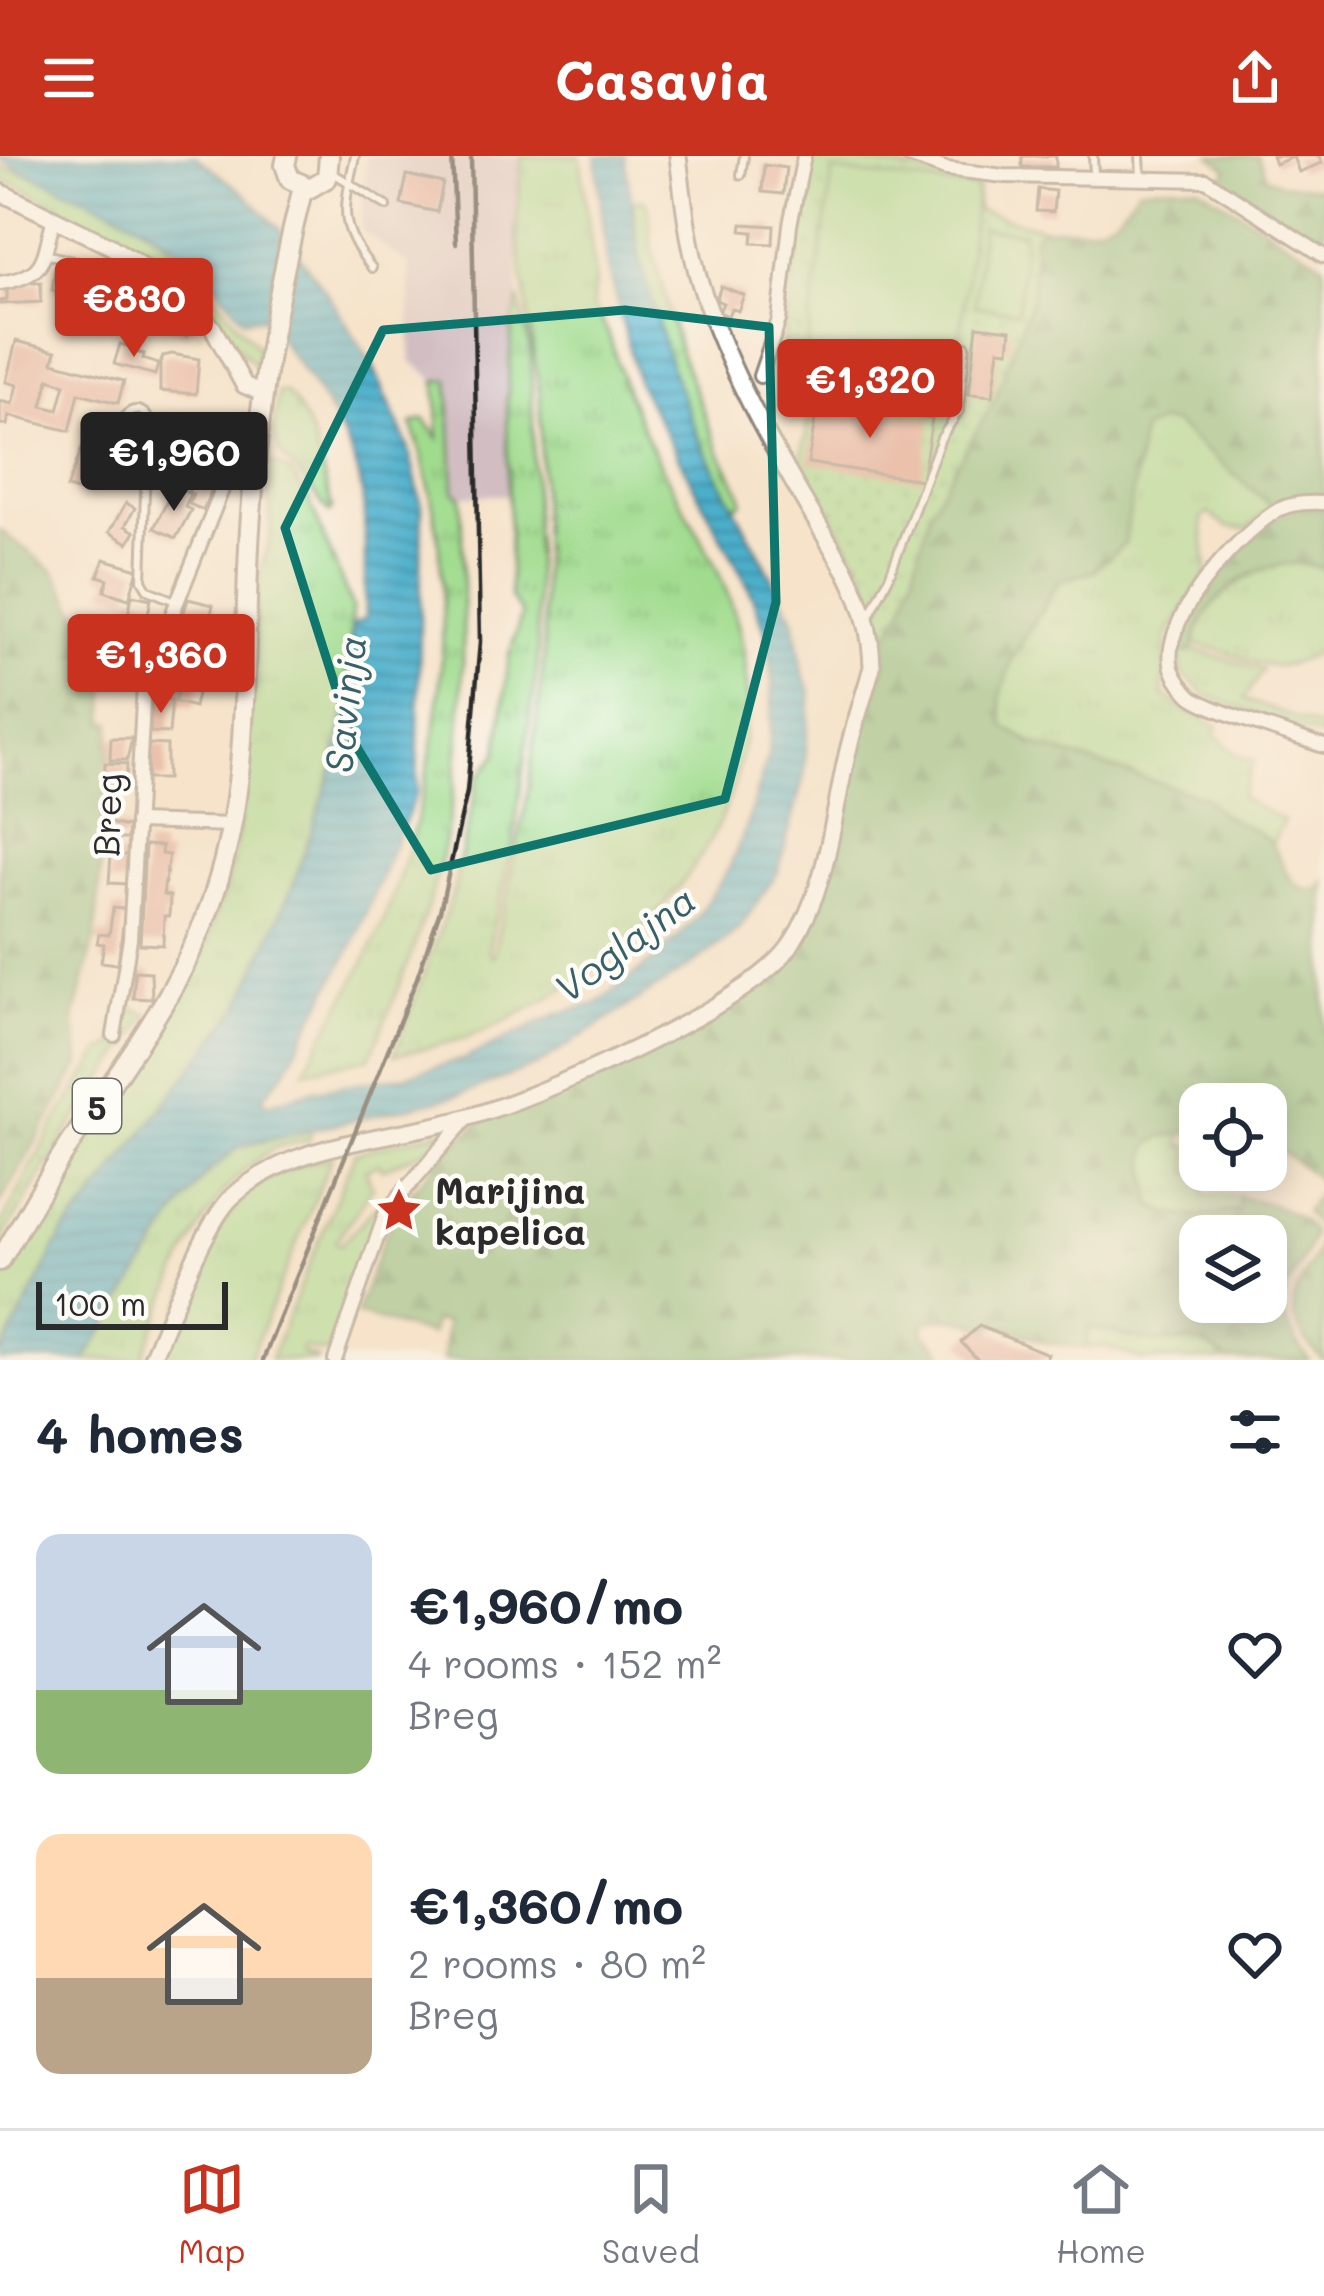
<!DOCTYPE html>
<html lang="en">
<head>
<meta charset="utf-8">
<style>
  body { margin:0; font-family:Mali,sans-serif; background:#f6f6f7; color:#1f2937; height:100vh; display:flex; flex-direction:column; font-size:45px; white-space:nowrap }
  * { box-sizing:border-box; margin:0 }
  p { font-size:39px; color:#747a83 }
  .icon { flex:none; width:66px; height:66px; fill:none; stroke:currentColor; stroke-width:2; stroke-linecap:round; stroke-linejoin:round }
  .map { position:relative; height:1204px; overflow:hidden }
  .details { display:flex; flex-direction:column; background:#fff; flex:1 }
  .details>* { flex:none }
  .tools { position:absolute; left:1179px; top:927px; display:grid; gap:24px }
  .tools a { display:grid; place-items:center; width:108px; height:108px; border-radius:24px; background:#fff; box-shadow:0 6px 30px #0003; font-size:60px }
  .scale { position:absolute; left:36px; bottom:30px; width:192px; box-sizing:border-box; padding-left:12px; border:6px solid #2b2b2b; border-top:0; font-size:33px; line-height:42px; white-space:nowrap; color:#2b2b2b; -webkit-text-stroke:9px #fdfcf7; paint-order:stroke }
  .price { position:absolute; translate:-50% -102px; padding:0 27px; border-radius:12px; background:#c8321e; color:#fff; font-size:39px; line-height:78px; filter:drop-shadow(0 3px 6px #0008) }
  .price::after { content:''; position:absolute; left:50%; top:72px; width:36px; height:27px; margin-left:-18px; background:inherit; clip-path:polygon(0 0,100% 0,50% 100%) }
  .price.on { background:#222; color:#fff }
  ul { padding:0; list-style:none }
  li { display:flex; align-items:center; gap:36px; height:300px; padding:0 36px }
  li span { display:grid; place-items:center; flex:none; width:336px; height:240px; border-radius:24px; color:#555 }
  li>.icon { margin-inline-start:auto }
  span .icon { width:144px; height:144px; fill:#fffc; stroke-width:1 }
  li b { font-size:51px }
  h2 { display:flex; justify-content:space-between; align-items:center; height:144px; padding:0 36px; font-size:51px }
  header { display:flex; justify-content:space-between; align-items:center; height:156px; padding:0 36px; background:#c8321e; color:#fff; font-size:54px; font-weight:700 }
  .menu { display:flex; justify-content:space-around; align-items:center; height:168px; border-top:3px solid #e0e1e3; background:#fff; font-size:33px; color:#747a83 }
  .menu a { display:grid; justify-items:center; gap:6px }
  .menu .on { color:#c8321e }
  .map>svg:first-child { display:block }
  .railway { fill:#d2bec2 }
  .grass { fill:url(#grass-tufts); stroke:#66835c; stroke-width:3 }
  .forest { fill:url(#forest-firs); stroke:#567352; stroke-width:3; fill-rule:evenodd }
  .park { fill:url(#park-dots); stroke:#66835c; stroke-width:3 }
  .pitch { fill:#a0db8e; stroke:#66835c; stroke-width:3 }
  .water { fill:url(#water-rules); stroke:#3c6d7b; stroke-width:3 }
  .building { fill:#de9888; fill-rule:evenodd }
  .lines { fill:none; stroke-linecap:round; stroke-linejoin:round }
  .service-casing { stroke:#90877b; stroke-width:12 }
  .minor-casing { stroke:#90877b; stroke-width:18 }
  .tertiary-casing { stroke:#90877b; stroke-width:21 }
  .primary-casing { stroke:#90877b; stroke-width:24 }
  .service { stroke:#fff; stroke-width:6 }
  .minor { stroke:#fff; stroke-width:12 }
  .tertiary { stroke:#fff; stroke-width:15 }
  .primary { stroke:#fff; stroke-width:18 }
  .rail { stroke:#2b2b2b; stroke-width:4.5 }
  .marked { fill:none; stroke:#0f766e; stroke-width:9; stroke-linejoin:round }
  .labels { text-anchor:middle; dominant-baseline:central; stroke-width:9; stroke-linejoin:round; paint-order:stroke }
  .shield { fill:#fdfcf7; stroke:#6a6a68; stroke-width:3 }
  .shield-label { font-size:33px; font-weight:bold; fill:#2b2b2b }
  .street-label { font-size:36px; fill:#2b2b2b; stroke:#fdfcf7 }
  .poi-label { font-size:36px; font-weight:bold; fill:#2b2b2b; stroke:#fdfcf7; text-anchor:start }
  .water-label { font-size:39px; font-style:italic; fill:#38606b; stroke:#fdfcf7 }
</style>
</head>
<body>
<header><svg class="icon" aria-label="menu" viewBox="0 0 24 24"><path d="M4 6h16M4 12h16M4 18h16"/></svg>Casavia<svg class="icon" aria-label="share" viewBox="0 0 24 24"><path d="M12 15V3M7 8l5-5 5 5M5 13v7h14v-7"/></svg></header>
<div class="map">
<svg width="1324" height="1204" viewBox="0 0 1324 1204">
  <defs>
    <pattern id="grass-tufts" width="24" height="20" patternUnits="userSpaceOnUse" patternTransform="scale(3)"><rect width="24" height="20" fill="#a0db8e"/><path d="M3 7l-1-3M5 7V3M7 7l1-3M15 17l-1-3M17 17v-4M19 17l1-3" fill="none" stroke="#8abc7b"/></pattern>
    <pattern id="forest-firs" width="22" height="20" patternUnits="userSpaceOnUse" patternTransform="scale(3)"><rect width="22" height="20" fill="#80bb79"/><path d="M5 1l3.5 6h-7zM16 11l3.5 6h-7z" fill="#699863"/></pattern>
    <pattern id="park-dots" width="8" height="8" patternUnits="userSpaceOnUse" patternTransform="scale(3)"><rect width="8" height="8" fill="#a0db8e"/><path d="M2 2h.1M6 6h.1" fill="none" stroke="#8abc7b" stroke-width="1.8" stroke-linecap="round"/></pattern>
    <pattern id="water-rules" width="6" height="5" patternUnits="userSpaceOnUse" patternTransform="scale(3)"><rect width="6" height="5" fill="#4cafcb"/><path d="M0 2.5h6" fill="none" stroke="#3f8fa5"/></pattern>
  </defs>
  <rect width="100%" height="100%" fill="#fdfcf7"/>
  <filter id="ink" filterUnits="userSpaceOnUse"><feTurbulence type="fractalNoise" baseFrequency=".00833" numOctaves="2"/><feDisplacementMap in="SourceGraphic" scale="24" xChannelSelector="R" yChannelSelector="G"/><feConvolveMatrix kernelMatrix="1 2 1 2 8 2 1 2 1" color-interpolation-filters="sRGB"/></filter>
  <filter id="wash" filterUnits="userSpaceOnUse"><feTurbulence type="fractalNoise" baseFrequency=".004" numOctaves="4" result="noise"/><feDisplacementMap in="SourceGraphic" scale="48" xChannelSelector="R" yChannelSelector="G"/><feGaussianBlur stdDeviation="2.7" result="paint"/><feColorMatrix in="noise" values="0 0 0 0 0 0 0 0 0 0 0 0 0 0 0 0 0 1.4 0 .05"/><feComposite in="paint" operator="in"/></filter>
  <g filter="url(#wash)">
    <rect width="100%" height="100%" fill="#f6e3cb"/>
    <polygon class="railway" points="366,0 522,0 516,76 519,142 508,214 508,339 461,340 454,335 449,225 436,225 411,205 409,109 361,74"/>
    <g class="grass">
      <path d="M 522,0 L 580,0 L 596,128 L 592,150 C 610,173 614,198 623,225 C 632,251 644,276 656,301 C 684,355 724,413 739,473 C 784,665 639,812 473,879 C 451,887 417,894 394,899 L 452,740 L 479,621 L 498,597 L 509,500 L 522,458 L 510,441 L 507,246 L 512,173 L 519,142 L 531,197 L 538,503 L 513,687 L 488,795 L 493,801 L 527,643 L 544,503 L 540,239 L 516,76 Z"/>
      <path d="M 0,12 C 38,15 130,57 160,82 C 195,110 229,158 258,192 L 255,210 L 173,119 L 39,40 L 0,22 Z"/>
      <path d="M 636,44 L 644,44 L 649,51 L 651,88 L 680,197 L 718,293 L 742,339 L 742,347 L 737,349 L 730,344 C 682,253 640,151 632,48 Z"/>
      <path d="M 449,224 L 454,335 L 461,340 C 464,467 469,595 437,719 C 420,782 394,842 370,902 L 304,915 C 332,862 367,809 388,753 C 445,599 465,425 412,268 L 424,263 L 439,283 L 436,225 Z"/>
      <path d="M 278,236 L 285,236 C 314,264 321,314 332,352 L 329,356 L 294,312 C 268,295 274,264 278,236 Z"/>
      <path d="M 1160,266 L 1173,267 L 1272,350 L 1247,373 L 1227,371 L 1208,357 L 1202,363 L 1207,416 L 1167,480 L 1163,538 L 1182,553 L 1218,570 L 1215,577 C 1227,591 1236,602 1254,604 L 1241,642 L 1284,665 L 1272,688 L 1211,652 L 1204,641 L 1033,588 L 1004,570 L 1000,542 L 1012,503 L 1059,425 L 1094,415 L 1125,387 L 1141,274 Z"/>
      <polygon points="268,306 290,316 309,344 352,451 347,547 333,612 293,729 241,848 89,1048 63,1077 0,1200 0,1130 70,1002 121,934 175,848 201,802 229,721 244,643 258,421 271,382"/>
      <path d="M 1295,405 L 1324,413 L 1324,494 C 1310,499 1293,510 1279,510 C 1249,510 1224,492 1194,488 C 1205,441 1250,413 1295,405 Z"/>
      <polygon points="1192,493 1263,514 1244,543 1324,573 1324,582 1207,540 1182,517 1178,497"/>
      <polygon points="132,852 149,858 68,975 0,1087 0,1070 55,967 102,894 111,892"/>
      <polygon points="448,973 424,995 382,1013 379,1007 366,1014 372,1033 335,1086 340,1089 378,1048 384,1050 337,1188 330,1198 302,1191 300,1196 319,1204 270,1204 355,997"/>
      <path d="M 311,975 L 310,984 C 299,987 283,988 273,993 C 200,1036 173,1131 141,1204 L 85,1204 C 117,1147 183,1024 238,992 C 258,980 287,978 311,975 Z"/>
      <path d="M 1181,976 L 1181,989 L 1189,991 L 1189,1017 L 1209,1017 L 1203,1039 L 1239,1040 L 1239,1052 C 1213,1062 1175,1066 1152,1049 L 1146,1003 L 1149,989 L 1162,980 Z"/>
      <path d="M 332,1001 L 249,1204 L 159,1204 C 183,1149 210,1060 261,1026 C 282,1013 308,1006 332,1001 Z"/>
      <path d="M 1088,1170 C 1110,1176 1133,1184 1155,1186 C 1188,1190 1199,1178 1227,1204 L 1142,1204 L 1105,1190 L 1086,1192 Z"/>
    </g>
    <g class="forest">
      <polygon points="1211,0 1258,0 1266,21 1283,28 1324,32 1324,94 1221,25 1228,13"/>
      <path d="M 1170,29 L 1198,30 L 1324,108 L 1324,341 L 1303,342 L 1272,350 L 1173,267 L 1160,266 L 1142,274 L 1125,387 L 1094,415 L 1058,425 L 1012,503 L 1000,542 L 1004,570 L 1033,588 L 1205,641 C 1219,665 1249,666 1268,684 C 1286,702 1283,737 1318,733 L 1324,725 L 1324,1204 C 1314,1197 1306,1186 1300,1175 C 1278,1138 1318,1112 1321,1076 L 1305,1055 L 1321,1035 L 1320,1024 L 1266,984 L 1266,948 L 1200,948 L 1200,976 L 1162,980 L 1149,989 L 1146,1003 L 1152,1049 C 1175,1065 1213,1062 1239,1052 L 1239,1040 C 1263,1047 1303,1053 1313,1079 C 1290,1143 1261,1138 1309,1204 L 1227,1204 L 1206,1188 L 1188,1184 L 1157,1187 L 1089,1171 L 1086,1192 L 1048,1187 L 996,1167 L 990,1174 C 971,1165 944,1156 924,1168 L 923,1177 L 937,1189 L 946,1204 L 443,1204 L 446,1166 L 433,1165 L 431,1179 L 356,1158 L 394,1055 L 455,986 L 484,962 L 636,903 L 720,854 L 791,800 L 818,752 L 840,687 L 861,569 L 884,511 L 887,480 L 905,448 L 931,352 L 994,245 L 1031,144 L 1034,80 L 1042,72 C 1089,72 1112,78 1138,32 ZM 1200,1080 L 1266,1080 L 1266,1146 L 1200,1146 Z"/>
      <path d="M 1324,351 L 1324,413 C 1278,396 1221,423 1200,469 C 1196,478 1195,488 1190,497 L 1178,497 C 1183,455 1247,374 1286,356 C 1296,351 1313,352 1324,351 Z"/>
      <polygon points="0,374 54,415 84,467 106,524 105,566 112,567 95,782 74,863 80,908 0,1048"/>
    </g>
    <polygon class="park" points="812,0 838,0 978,27 977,54 1042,72 1034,80 1031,144 994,245 931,352 905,448 887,480 864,415 800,306 813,243 777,221"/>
    <g class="pitch">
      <polygon points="833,15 977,32 952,252 801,231"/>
      <polygon points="981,72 1024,77 1018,156 975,150"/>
    </g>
    <path class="water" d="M 0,0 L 195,0 L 244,37 L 277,70 L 328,138 L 372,208 L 408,290 L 422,352 L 417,635 L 352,790 L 285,915 L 261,944 L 270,947 L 313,934 L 403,920 L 464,903 L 560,857 L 596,848 L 657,801 L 696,762 L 728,714 L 746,672 L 769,595 L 773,528 L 768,481 L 748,430 L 638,227 L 607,106 L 596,0 L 625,0 L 639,101 L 671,212 L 699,284 L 794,463 L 804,521 L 811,535 L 804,620 L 778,716 L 739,773 L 698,805 L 538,909 L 460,939 L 239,991 L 206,1018 L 177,1058 L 85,1204 L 0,1204 L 0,1200 L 63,1077 L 89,1048 L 241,848 L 293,729 L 333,612 L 347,547 L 352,469 L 365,463 C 364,422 369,350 357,313 C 338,257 298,210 264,162 L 244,163 C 226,142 208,117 187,99 C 134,55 61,34 0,4 Z"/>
    <g id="blocks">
      <g class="building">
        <rect x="1022" y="0" width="34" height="11"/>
        <polygon points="1272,0 1319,0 1322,7 1299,16 1293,1 1275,8"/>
        <polygon points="764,9 786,12 783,38 762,36"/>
        <polygon points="407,19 443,27 437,56 401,48"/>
        <polygon points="1038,33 1055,35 1053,56 1036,55"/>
        <polygon points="742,68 774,70 773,88 752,87 753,76 741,75"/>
        <polygon points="56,108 94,113 90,140 52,134"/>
        <polygon points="99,116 123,122 120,137 95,134"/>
        <polygon points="41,126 41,146 0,148 0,145 7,144 7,127"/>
        <polygon points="150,128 176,139 159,168 140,160"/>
        <polygon points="721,130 744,139 738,155 731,152 728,160 719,156 723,147 716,144"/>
        <polygon points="177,152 196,168 186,180 164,168"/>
        <polygon points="977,170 1011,174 1009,194 999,193 993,240 969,238"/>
        <path d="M 16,185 L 56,195 L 53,206 L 124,225 L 118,247 L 79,237 L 70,275 L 9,260 L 7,269 L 0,268 L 0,245 L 12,248 L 17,229 L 6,226 ZM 49,223 L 65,228 L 58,254 L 42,250 Z"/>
        <polygon points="120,188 135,192 134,196 144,198 143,203 158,208 155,219 114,208"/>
        <polygon points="172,198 199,203 196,238 160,235 160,209 163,200"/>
        <polygon points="818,245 932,263 922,324 808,307"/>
        <polygon points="104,284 119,289 116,300 106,297 102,312 98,311 93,328 88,326 85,337 67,332 82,292 85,293 88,285 102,289"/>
        <polygon points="194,322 213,330 203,354 189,348 193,338 188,336"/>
        <polygon points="179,333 190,338 185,351 191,354 176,382 154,372 172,335 178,338"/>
        <polygon points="126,347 135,352 125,370 135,376 128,387 109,376"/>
        <polygon points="104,403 138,413 129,443 104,435 108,423 98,420"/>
        <polygon points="132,439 151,443 142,489 123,485"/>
        <polygon points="188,443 213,449 205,484 177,478"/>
        <polygon points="170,477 193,483 187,504 217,512 214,524 201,521 194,551 175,546 178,535 153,528"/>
        <polygon points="152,542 172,544 169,577 150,576"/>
        <polygon points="111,582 132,582 127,604 110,604"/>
        <polygon points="148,588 167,589 167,623 147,623"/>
        <polygon points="105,607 127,608 126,634 104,633"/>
        <polygon points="105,666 128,671 127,683 116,683 116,692 105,691"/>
        <polygon points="145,689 162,690 161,698 169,699 163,739 170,740 169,760 164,760 163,789 140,788"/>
        <polygon points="111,699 128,699 127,728 109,727"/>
        <polygon points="113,752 125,753 118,808 101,806 104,788 97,787 99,778 109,779"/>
        <polygon points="135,815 151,816 152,843 133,842"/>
        <polygon points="979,1170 1048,1198 1045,1204 978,1204 961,1186"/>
      </g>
    </g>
  </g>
  <g filter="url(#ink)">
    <use href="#blocks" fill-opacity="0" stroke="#90877b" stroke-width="3"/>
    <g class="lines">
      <g class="service-casing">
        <g id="service">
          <path d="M 355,0 C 344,52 337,69 372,112"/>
          <polyline points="1093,0 1094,19"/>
          <polyline points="1140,0 1141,21"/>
          <polyline points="333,17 387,50"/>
          <polyline points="741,19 744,0"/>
          <polyline points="45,98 138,120"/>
          <circle cx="136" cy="267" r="13"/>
          <polyline points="140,279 146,308 142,424 148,434 175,445"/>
          <polyline points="869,461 889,421 941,282 959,255 966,190"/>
        </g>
      </g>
      <g class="minor-casing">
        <g id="minor">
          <polyline points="909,0 946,13 1004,20 1206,24 1324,100"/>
          <path d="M 0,127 C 48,120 42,103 54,62"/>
          <polyline points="760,220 779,164 790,69 804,0"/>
          <path d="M 1324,347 C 1309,346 1292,346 1278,354 C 1241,376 1149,472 1175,519 C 1178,525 1187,537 1192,541 C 1211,555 1297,581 1324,590"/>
          <polyline points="136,666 232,669"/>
          <polyline points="114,879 130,783 144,529 223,331"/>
          <polyline points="335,1204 386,1056 467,962"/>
        </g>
      </g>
      <g class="tertiary-casing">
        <g id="tertiary">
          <polyline points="0,36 110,90 181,135 213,172 244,229 264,238"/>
          <path d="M 151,1204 C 168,1166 205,1066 232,1041 C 293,985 386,984 462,963 C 535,943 750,850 790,790 C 828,732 832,664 847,599 C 854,569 864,540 872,511 C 871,475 863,449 847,417 C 795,329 740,242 706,145 C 689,98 684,49 678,0"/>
        </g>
      </g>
      <g class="primary-casing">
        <g id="primary">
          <polyline points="287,0 285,9 290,23 310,32 327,22 329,0"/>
          <path d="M 0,1105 C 20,1071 39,1036 60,1003 C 117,916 183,836 215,735 C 253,619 242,494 250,373 C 257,259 275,142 303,31"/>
        </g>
      </g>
      <use href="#service" class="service"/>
      <use href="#minor" class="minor"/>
      <use href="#tertiary" class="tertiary"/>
      <use href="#primary" class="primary"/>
      <g class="rail">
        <polyline points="452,0 456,87"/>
        <polyline points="263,1204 417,822 440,755 467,636 480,486 471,0"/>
      </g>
    </g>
  </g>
  <path d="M0 0H1324V1204H0ZM 625,154 L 769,171 L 776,446 L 725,643 L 431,714 L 352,583 L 285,372 L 383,174 Z" fill="#f6e3cb" fill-opacity=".55" fill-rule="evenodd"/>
  <path class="marked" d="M 625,154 L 769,171 L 776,446 L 725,643 L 431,714 L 352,583 L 285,372 L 383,174 Z"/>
  <defs>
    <g id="sight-bare" transform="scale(3.6)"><path d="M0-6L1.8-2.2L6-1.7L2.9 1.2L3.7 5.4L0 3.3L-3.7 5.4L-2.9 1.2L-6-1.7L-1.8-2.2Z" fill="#c8321e" stroke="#fdfcf7" stroke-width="2.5" paint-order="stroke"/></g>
  </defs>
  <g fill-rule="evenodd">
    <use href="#sight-bare" x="399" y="1054"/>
  </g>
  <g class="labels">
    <rect class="shield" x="73" y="923" width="48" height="54" rx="9"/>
    <g class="shield-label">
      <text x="97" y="950">5</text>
    </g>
    <g class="street-label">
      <text transform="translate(106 659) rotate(-88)">Breg</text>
    </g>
    <g class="poi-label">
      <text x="435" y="1033">Marijina<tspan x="435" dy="41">kapelica</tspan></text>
    </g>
    <g class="water-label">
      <text transform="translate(344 548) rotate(-84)">Savinja</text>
      <text transform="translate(624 787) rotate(-37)">Voglajna</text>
    </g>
  </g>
</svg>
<div class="tools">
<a><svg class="icon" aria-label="locate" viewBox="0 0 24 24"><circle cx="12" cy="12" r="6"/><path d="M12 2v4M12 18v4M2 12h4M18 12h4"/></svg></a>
<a><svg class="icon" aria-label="layers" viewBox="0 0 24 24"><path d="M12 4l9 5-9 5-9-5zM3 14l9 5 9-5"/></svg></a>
</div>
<div class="scale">100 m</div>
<b class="price" style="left:134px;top:204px">€830</b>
<b class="price" style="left:870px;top:285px">€1,320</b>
<b class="price on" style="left:174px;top:358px">€1,960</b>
<b class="price" style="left:161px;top:560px">€1,360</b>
</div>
<section class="details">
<h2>4 homes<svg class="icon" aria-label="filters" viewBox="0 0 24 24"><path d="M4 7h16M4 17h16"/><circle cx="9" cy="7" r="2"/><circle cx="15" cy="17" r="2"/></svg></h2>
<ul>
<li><span style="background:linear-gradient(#c9d6e8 65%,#8fb573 0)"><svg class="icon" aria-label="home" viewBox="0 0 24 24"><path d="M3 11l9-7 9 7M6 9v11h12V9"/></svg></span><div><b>€1,960/mo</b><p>4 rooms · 152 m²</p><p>Breg</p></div><svg class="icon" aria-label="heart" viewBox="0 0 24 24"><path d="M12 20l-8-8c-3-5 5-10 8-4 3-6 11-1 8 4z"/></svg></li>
<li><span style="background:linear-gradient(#ffd9b3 60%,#b9a48a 0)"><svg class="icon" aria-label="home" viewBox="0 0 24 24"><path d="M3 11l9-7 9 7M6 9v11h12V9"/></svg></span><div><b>€1,360/mo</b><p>2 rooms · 80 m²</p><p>Breg</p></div><svg class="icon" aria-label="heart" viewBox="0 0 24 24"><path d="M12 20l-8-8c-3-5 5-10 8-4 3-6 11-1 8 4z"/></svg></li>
</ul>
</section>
<nav class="menu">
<a class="on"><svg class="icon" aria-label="map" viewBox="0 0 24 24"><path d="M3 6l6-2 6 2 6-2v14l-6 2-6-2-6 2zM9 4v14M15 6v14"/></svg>Map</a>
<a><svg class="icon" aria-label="saved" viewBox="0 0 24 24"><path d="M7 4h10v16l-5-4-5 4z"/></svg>Saved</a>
<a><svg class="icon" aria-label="home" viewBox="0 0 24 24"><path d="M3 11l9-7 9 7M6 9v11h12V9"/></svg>Home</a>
</nav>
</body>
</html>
